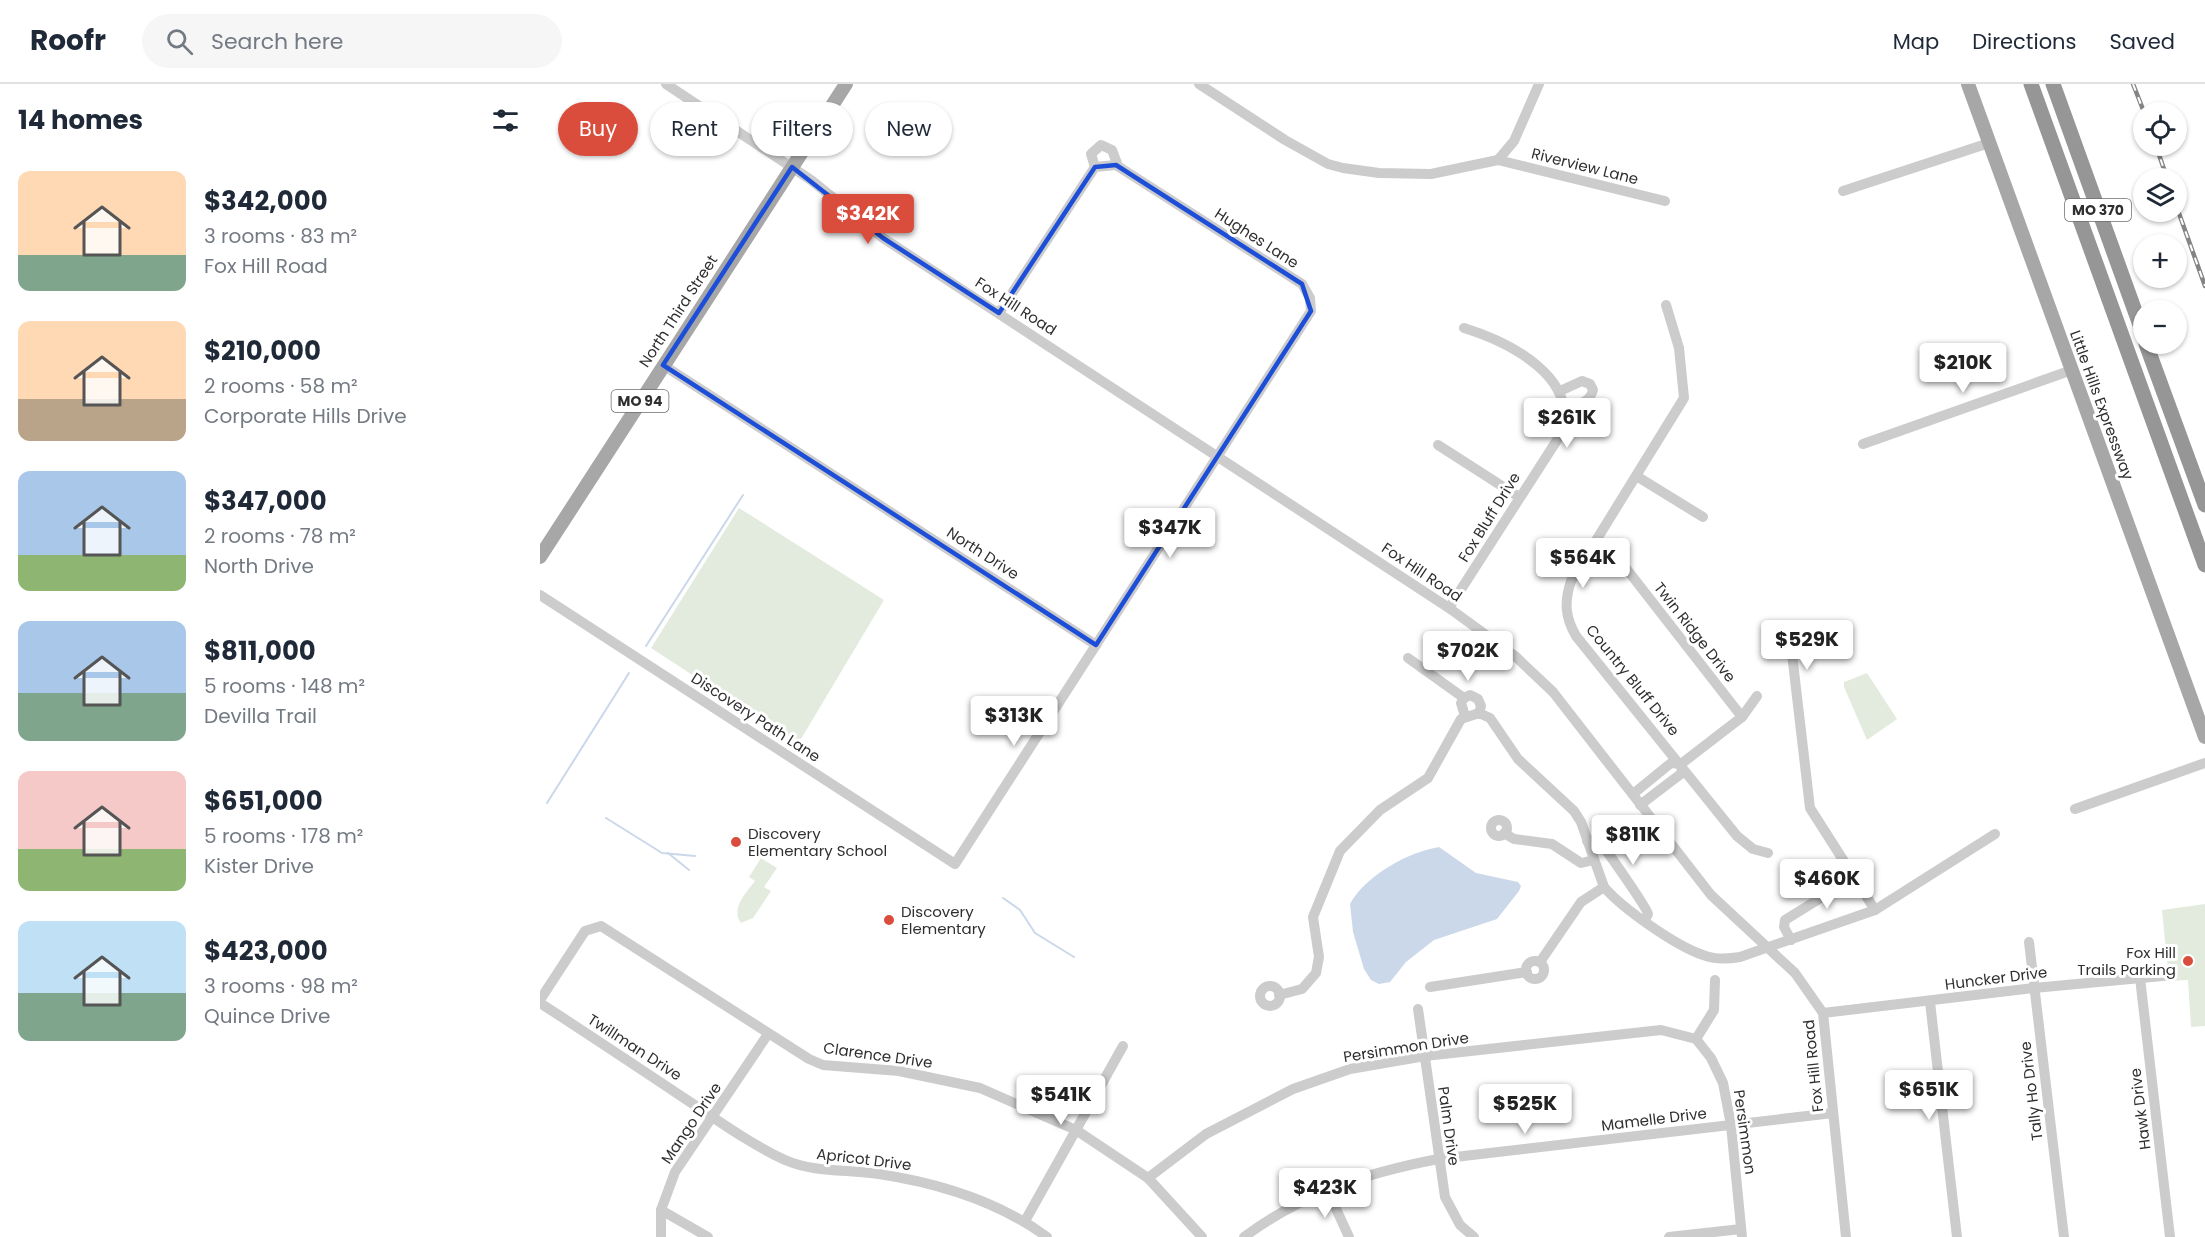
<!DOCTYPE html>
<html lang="en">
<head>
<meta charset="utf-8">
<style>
  body { margin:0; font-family:Poppins,sans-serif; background:#f6f6f7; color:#1f2937; height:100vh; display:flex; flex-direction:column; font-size:22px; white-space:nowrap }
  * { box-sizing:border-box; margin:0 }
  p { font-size:20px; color:#747a83 }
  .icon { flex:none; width:33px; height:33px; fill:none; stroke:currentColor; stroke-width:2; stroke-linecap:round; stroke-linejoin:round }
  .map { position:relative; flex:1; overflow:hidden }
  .drawer { display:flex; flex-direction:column; background:#fff; width:540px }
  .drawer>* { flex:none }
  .banner { position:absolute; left:18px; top:18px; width:570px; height:54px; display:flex; gap:12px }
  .tools { position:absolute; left:1593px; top:18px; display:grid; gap:12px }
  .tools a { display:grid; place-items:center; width:54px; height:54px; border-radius:50%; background:#fff; box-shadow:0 2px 4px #0004; font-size:30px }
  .price { position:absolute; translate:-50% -51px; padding:0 14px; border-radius:6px; background:#fff; color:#222; font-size:20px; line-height:39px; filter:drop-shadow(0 2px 3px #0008) }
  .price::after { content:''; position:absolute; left:50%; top:36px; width:18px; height:14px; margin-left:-9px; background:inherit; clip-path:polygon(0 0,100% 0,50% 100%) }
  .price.active { background:#da4d3d; color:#fff }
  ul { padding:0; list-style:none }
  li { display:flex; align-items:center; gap:18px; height:150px; padding:0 18px }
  li span { display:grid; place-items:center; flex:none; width:168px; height:120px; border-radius:12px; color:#555 }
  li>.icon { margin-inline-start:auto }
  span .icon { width:72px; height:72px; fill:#fffc; stroke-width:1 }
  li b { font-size:26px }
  h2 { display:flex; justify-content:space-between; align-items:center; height:72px; padding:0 18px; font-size:26px }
  .chip { padding:0 21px; border-radius:27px; background:#fff; box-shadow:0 2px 4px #0004; font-size:21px; line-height:54px }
  .chip.active { background:#da4d3d; color:#fff }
  header { display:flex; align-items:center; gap:36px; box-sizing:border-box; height:84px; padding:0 30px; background:#fff; border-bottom:2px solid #e0e1e3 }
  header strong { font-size:28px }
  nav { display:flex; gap:33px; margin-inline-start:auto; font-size:21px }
  .search { width:420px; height:54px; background:#f6f6f7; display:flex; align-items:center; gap:15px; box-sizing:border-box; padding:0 21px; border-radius:33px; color:#747a83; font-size:22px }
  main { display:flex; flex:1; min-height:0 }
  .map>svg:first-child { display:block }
  .green { fill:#e3ebde }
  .water { fill:#cbd8ea }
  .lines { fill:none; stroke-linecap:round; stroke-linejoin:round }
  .stream { stroke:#cbd8ea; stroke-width:2 }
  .minor { stroke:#ccc; stroke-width:10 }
  .major { stroke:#a7a7a7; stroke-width:14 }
  .highway { stroke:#969696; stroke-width:15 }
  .rail-casing { stroke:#848484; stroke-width:4.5 }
  .rail { stroke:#fff; stroke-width:2; stroke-dasharray:7; stroke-linecap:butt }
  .marked { fill:none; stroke:#1d4ed8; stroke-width:4.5; stroke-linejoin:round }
  .poi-dot { fill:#da4d3d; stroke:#fff; stroke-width:2 }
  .labels { text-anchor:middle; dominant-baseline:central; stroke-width:6; stroke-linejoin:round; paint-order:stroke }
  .shield { fill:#fff; stroke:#6d6d6d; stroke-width:1.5 }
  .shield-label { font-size:14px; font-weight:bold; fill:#2f2f2f }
  .street-label { font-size:15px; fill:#2f2f2f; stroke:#fff }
  .poi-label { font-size:15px; fill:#2f2f2f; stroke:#fff; text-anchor:start }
</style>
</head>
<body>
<header>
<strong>Roofr</strong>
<div class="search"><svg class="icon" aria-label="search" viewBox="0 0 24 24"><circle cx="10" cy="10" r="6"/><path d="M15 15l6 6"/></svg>Search here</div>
<nav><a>Map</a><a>Directions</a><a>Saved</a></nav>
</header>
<main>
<section class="drawer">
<h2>14 homes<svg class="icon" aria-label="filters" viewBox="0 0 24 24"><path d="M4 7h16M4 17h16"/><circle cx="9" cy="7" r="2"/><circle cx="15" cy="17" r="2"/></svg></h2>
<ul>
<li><span style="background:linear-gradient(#ffd9b3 70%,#7fa58c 0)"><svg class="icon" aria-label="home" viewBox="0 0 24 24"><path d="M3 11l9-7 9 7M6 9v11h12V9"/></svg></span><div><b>$342,000</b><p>3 rooms · 83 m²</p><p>Fox Hill Road</p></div></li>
<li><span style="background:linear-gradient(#ffd9b3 65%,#b9a48a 0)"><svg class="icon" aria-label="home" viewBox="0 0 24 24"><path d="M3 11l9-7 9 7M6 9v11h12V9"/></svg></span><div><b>$210,000</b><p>2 rooms · 58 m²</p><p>Corporate Hills Drive</p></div></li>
<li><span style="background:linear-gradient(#a9c7e8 70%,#8fb573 0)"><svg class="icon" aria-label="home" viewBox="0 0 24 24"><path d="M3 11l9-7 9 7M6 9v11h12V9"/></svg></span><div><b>$347,000</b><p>2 rooms · 78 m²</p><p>North Drive</p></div></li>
<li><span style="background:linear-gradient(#a9c7e8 60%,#7fa58c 0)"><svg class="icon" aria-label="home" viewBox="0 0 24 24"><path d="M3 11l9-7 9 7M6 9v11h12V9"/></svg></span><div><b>$811,000</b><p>5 rooms · 148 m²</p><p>Devilla Trail</p></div></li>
<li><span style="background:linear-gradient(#f6c9c9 65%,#8fb573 0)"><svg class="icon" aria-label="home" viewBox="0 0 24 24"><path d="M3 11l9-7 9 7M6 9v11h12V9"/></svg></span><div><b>$651,000</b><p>5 rooms · 178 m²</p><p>Kister Drive</p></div></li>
<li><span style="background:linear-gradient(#bfe0f5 60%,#7fa58c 0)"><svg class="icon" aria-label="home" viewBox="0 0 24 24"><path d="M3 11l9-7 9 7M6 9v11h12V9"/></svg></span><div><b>$423,000</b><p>3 rooms · 98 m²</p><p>Quince Drive</p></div></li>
</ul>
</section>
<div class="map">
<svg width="1665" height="1153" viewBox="0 0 1665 1153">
  <rect width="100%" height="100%" fill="#fff"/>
  <g class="green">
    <polygon points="199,424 344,516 258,660 111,564"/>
    <polygon points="1327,589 1357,635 1327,656 1304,603 1304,598"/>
    <path d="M 221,774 L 237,784 L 224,803 L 231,807 L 213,834 L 201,839 C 190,825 206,809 215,797 L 209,793 Z"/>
    <polygon points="1665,820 1665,942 1651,943 1648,896 1629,897 1622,826"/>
  </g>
  <path class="water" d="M 899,763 L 936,789 L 978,798 L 981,802 L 979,807 L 957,835 L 894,856 L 866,878 L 850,898 L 839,900 L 831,896 L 824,885 L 813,848 L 810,820 C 825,792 868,768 899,763 Z"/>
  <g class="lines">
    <g class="stream">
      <polyline points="106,562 203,411"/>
      <polyline points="7,719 89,589"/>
      <polyline points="66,734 122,769 155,772"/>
      <polyline points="128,769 149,786"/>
      <polyline points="463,814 480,826 495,849 534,873"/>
    </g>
    <g class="minor">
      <polyline points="126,0 271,96 343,154 909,524 975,572 1013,608 1171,811 1255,889 1283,929 1306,1153"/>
      <polyline points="659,0 745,56 788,80 803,84 839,89 891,90 958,76 1125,117"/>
      <polyline points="958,76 974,57 999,0"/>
      <polyline points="555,83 551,70 561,61 572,66 578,82"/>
      <polyline points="1303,107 1449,59"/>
      <path d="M 1126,221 L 1139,264 L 1144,314 L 1031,497 C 1024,518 1025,533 1036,552 L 1197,752 L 1213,765 L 1228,769"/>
      <polyline points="123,281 556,561"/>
      <path d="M 1020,307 L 1042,297 L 1050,300 L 1053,306 C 1050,319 1036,321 1024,325"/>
      <polyline points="1323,360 1532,286"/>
      <polyline points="898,361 979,413"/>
      <polyline points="1098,393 1163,433"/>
      <polyline points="1055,460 1078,474 1202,633"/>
      <polyline points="0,511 415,780 771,227 770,214 762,200 576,81 555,83 459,229"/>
      <path d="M 909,524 L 1019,353 C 1044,295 969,258 924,244"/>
      <polyline points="1263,559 1253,565 1252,570 1270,724 1335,826"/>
      <polyline points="868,574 924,614"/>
      <polyline points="925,632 921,619 924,614 930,611 938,615 941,622 939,629"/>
      <polyline points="1141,680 1202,633 1217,612"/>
      <polyline points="1093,710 1131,679 1141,680 1142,689 1100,721"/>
      <polyline points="1535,725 1665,679"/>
      <circle cx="959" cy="744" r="8"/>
      <polyline points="964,749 974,755 1012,760 1041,779 1054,776"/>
      <path d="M 1047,757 L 1057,755 C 1062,759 1107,824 1108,830 L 1105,836"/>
      <polyline points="1251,856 1244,843 1245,836 1313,794"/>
      <polyline points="1489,858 1524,1153"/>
      <circle cx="995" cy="886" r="9"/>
      <polyline points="1000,878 1041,818 1064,803"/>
      <polyline points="1600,894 1630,1153"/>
      <circle cx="730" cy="912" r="10"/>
      <polyline points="890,903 987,888"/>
      <path d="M 739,911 L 762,905 L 776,889 L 779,873 L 773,833 L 800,767 L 840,726 L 888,694 L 921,635 L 939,629 L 950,634 L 978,675 L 1034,727 L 1041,738 L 1064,803 C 1083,825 1136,862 1163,871 C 1175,876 1188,875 1200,873 L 1335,826 L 1455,750"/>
      <polyline points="0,916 45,847 61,842 269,975 283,981 359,987 440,1004 536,1046 608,1094 662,1153"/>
      <polyline points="1390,918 1417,1153"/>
      <path d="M 0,919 C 48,950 96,982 144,1014 C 176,1035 210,1060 245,1076 C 275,1089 307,1085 339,1090 C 398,1099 458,1117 507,1153"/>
      <polyline points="878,925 905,1113 920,1141 934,1153"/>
      <polyline points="1283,929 1494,904 1633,891"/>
      <polyline points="1156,955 1171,974 1183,999 1191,1041 1202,1153"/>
      <polyline points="1156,955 1174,926 1175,896"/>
      <polyline points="608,1094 666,1050 753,1005 810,985 885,972 1121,946 1156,955"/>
      <polyline points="787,1105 809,1153"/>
      <polyline points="121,1126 168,1153"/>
      <polyline points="485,1137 583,962"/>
      <polyline points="121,1153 121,1126 135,1088 228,950"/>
      <path d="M 704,1153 C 763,1109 826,1089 898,1075 L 1293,1029"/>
      <polyline points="1129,1153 1201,1145"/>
    </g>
    <g class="major">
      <polyline points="1428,0 1665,653"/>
      <polyline points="0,473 306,0"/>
    </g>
    <g class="highway">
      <polyline points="1491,0 1665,481"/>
      <polyline points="1513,0 1604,252"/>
      <polyline points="1606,260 1665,421"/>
    </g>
    <g class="rail-casing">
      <g id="rail">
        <polyline points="1593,0 1604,28"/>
        <polyline points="1616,62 1627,94"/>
        <polyline points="1636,121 1665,202"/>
      </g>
    </g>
    <use href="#rail" class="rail"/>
  </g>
  <path class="marked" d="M 576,81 L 762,200 L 771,227 L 556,561 L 123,281 L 252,83 L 343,154 L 459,229 L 555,83 Z"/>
  <g class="poi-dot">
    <circle cx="196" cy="758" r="6"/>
    <circle cx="349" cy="836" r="6"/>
    <circle cx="1648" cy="877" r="6"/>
  </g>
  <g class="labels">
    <g class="shield">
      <rect x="1525" y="115" width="66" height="22" rx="4.5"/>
      <rect x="71.5" y="306" width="57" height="22" rx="4.5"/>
    </g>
    <g class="shield-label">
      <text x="1558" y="126">MO 370</text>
      <text x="100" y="317">MO 94</text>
    </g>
    <g class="street-label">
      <text transform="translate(1045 82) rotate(14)">Riverview Lane</text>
      <text transform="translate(717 154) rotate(33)">Hughes Lane</text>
      <text transform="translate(476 222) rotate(33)">Fox Hill Road</text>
      <text transform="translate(138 227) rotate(-57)">North Third Street</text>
      <text transform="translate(1562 321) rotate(70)">Little Hills Expressway</text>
      <text transform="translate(949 433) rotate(-58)">Fox Bluff Drive</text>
      <text transform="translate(443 469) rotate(33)">North Drive</text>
      <text transform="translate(882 488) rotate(34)">Fox Hill Road</text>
      <text transform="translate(1155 548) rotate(52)">Twin Ridge Drive</text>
      <text transform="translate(1093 596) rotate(51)">Country Bluff Drive</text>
      <text transform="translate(216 633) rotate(33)">Discovery Path Lane</text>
      <text transform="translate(1456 894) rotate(-7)">Huncker Drive</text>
      <text transform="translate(95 963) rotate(33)">Twillman Drive</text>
      <text transform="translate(866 963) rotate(-9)">Persimmon Drive</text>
      <text transform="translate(338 971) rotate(8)">Clarence Drive</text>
      <text transform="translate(1273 982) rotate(-96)">Fox Hill Road</text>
      <text transform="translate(1491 1007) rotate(-97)">Tally Ho Drive</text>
      <text transform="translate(1600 1025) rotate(-97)">Hawk Drive</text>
      <text transform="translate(1114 1035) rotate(-7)">Mamelle Drive</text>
      <text transform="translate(151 1039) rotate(-56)">Mango Drive</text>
      <text transform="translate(909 1042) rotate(82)">Palm Drive</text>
      <text transform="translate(1205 1048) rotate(82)">Persimmon</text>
      <text transform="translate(324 1075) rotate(7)">Apricot Drive</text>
    </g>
    <g class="poi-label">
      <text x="208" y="749">Discovery<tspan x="208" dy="17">Elementary School</tspan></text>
      <text x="361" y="827">Discovery<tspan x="361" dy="17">Elementary</tspan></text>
      <text x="1636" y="868" text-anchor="end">Fox Hill<tspan x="1636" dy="17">Trails Parking</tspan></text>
    </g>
  </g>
</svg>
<div class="tools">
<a><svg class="icon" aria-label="locate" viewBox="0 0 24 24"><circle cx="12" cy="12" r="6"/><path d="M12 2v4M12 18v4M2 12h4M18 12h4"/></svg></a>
<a><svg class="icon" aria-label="layers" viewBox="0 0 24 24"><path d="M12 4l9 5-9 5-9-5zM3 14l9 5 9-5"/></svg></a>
<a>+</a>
<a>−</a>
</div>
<b class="price active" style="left:328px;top:161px">$342K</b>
<b class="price" style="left:1423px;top:310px">$210K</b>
<b class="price" style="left:1027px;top:365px">$261K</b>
<b class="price" style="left:630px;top:475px">$347K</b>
<b class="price" style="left:1043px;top:505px">$564K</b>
<b class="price" style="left:1267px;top:587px">$529K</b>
<b class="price" style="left:928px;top:598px">$702K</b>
<b class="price" style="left:474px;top:663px">$313K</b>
<b class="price" style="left:1093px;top:782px">$811K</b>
<b class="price" style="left:1287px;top:826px">$460K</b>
<b class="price" style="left:1389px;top:1037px">$651K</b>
<b class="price" style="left:521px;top:1042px">$541K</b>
<b class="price" style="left:985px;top:1051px">$525K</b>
<b class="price" style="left:785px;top:1135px">$423K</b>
<div class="banner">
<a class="chip active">Buy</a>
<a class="chip">Rent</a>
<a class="chip">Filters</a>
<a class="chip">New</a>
</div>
</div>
</main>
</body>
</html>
